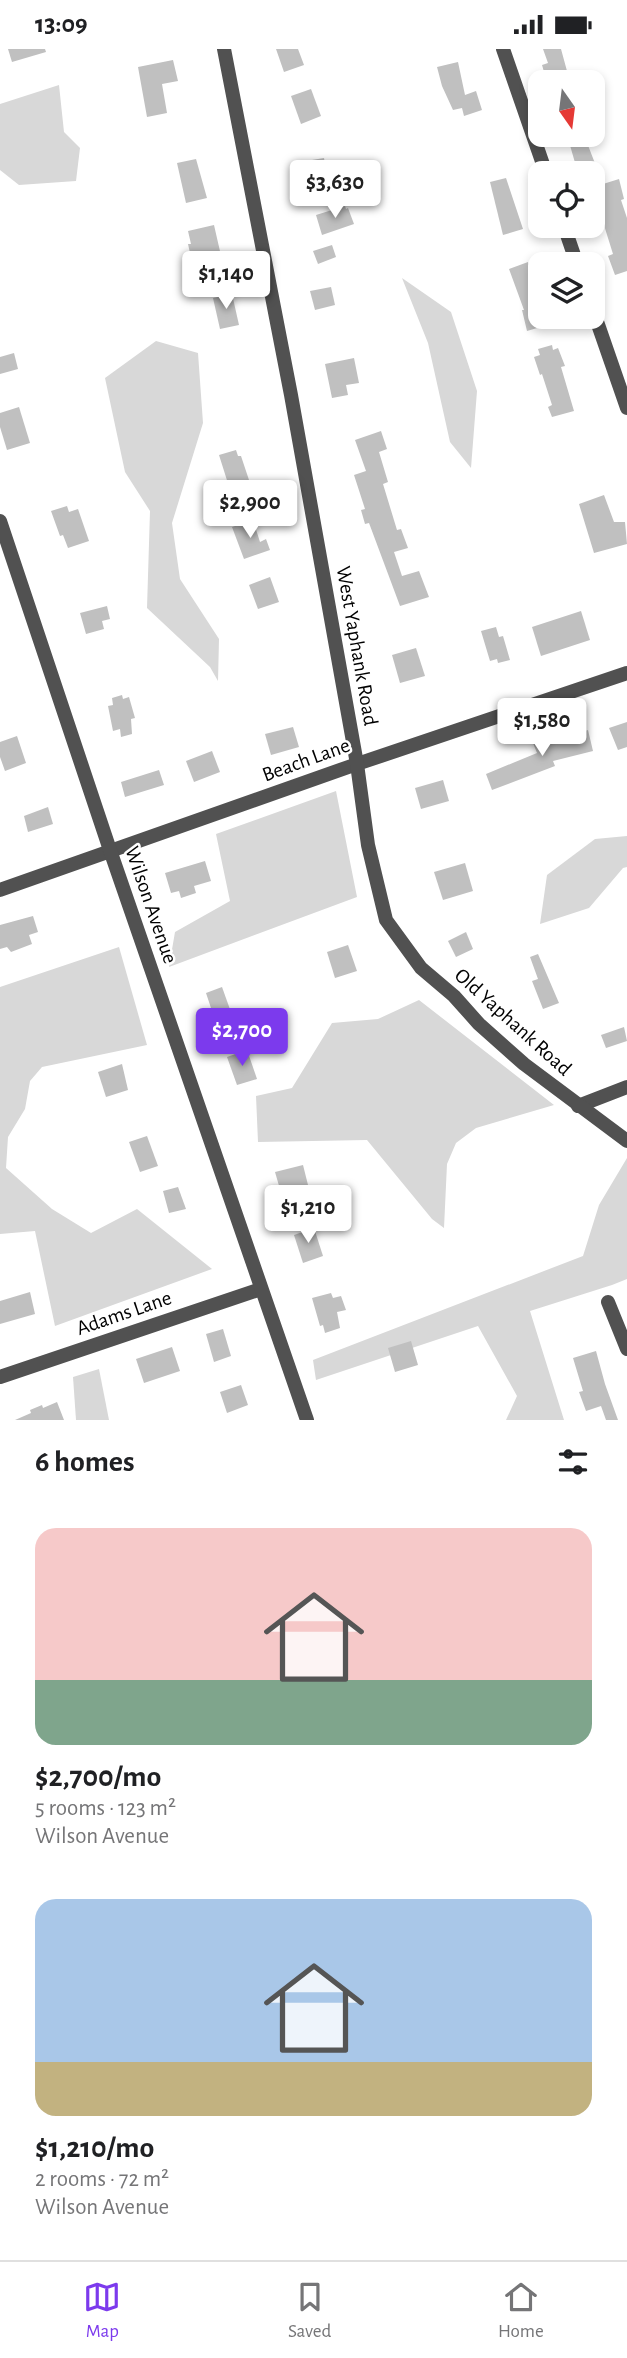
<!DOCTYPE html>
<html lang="en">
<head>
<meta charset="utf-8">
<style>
  body { margin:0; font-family:"Alegreya Sans",sans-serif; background:#f6f6f6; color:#202124; height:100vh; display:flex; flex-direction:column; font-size:26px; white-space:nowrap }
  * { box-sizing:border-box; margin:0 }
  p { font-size:23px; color:#757577 }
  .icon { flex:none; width:38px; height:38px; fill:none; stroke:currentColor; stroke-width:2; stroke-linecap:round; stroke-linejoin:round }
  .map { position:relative; height:1371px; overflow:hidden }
  .sheet { display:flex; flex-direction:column; background:#fff; flex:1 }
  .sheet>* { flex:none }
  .needle { width:46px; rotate:166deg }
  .tools { position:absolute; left:528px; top:21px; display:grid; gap:14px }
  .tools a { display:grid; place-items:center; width:77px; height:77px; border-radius:14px; background:#fff; box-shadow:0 4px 10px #0003; font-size:35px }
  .price { position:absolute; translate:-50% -60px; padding:0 16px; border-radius:7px; background:#fff; color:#222; font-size:23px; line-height:46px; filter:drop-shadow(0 2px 4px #0008) }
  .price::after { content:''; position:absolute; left:50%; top:42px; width:21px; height:16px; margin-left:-10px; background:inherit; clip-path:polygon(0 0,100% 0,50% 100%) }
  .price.on { background:#7c3aed; color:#fff }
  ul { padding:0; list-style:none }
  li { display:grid; align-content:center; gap:14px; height:371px; padding:0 35px }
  li span { display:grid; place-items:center; height:217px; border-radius:21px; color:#555 }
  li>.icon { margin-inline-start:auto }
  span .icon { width:126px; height:126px; fill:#fffc; stroke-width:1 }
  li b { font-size:30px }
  h2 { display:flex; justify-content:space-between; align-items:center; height:84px; padding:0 35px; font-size:30px }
  .status { display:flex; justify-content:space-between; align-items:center; height:49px; padding:0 35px; background:#fff; direction:ltr }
  .status svg { height:19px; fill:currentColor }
  .tab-bar { display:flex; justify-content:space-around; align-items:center; height:98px; border-top:2px solid #e0e0e0; background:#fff; font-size:19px; color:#757577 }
  .tab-bar a { display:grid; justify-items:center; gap:4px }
  .tab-bar .on { color:#7c3aed }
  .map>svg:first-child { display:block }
  .green { fill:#d8d8d8 }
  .building { fill:#c0c0c0 }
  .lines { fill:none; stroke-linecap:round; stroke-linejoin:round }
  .minor { stroke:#515151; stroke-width:14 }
  .tertiary { stroke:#515151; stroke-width:14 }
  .labels { text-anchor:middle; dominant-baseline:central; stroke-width:5; stroke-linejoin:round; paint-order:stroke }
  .street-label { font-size:21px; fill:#000; stroke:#fff }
</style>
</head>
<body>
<div class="status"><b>13:09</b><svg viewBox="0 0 49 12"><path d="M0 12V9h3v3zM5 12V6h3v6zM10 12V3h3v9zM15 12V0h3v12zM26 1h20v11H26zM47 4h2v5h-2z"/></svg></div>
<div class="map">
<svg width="627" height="1371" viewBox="0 0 627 1371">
  <rect width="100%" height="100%" fill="#fff"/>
  <g class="green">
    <polygon points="59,36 64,83 80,99 76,132 19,136 0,121 0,55"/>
    <polygon points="402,229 451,263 477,342 471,419 450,393 428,294"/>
    <polygon points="156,292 198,304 203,374 172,474 180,530 219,590 218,632 210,618 147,559 150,462 125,423 105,329"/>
    <polygon points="336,742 357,848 169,918 175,883 230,852 216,785"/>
    <polygon points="627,787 627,818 623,819 589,859 540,875 547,826 595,790"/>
    <polygon points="119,898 147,996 42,1018 30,1032 25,1060 8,1088 6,1119 52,1160 91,1184 137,1160 212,1220 55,1277 35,1182 0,1185 0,938"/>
    <polygon points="419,951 554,1056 476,1079 456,1094 447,1115 444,1179 432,1170 367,1091 258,1093 256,1047 292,1039 332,974 378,970"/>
    <polygon points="627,1109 627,1230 612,1236 530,1262 564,1371 506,1371 517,1347 478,1277 316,1331 313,1311 583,1207 599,1156"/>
    <polygon points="99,1320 109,1371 76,1371 73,1328"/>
  </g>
  <g class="building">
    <polygon points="8,0 45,0 46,3 12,13"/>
    <polygon points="276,0 298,0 304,16 284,23"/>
    <polygon points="543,0 561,0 570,33 547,33 542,16 548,14"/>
    <polygon points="173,11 178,32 162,35 167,64 147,68 138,18"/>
    <polygon points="458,13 465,46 476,42 482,61 464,67 462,59 453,61 442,37 437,18"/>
    <polygon points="311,40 321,67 301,75 291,47"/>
    <polygon points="567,86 584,86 603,135 619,130 624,150 621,151 627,169 627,222 615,226 608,207 613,205 593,141 593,124 578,124"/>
    <polygon points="324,109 328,132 325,132 326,139 307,142 306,112"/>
    <polygon points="196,110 207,149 186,154 177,114"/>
    <polygon points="506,129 523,180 503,186 490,133"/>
    <polygon points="345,157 346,160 348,159 354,175 322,186 316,166"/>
    <polygon points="214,176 222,211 198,217 197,212 192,213 188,195 191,195 188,182"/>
    <polygon points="332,196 336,208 318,215 313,202"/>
    <polygon points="528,213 541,249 541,268 564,268 564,271 527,282 522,261 524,261 509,220"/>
    <polygon points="331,238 335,256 315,261 310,242"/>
    <polygon points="232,245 239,276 220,280 213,249"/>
    <polygon points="552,296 553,301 558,299 565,317 561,318 574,362 552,368 548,358 552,356 542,325 540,326 534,308 540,306 538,300"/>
    <polygon points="14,304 18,320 0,325 0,308"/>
    <polygon points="354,309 359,334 346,336 348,346 332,349 325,315"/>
    <polygon points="19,358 30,394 7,401 0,378 0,364"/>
    <polygon points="381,382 387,400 379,403 388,433 383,435 397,481 401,480 408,499 394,503 402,527 419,522 429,548 400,557 369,474 365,475 361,461 365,460 354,426 366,422 355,391"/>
    <polygon points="236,401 238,407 241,407 251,437 231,444 219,406"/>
    <polygon points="604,446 614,473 625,473 627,495 594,504 579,455"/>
    <polygon points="67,457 69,463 78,460 89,492 68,499 63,486 60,487 51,462"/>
    <polygon points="253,471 260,493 266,490 270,501 244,510 232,478"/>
    <polygon points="270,528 279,553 258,560 249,536"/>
    <polygon points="107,557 110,570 102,572 104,580 86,585 80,564"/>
    <polygon points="581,562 590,591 541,607 532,578"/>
    <polygon points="496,578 499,588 503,587 510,611 498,614 497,610 490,612 481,582"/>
    <polygon points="416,599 425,627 400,634 392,606"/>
    <polygon points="122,646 123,650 129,648 135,669 131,670 132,685 121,688 120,680 113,682 108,657 113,656 112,649"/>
    <polygon points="627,673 627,698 618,701 609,679"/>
    <polygon points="293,678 299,698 271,706 265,685"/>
    <polygon points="588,681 593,702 553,712 555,717 492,741 486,725 537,704 533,694 550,688 551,691"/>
    <polygon points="17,687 26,714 5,722 0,708 0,693"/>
    <polygon points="212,702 220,723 194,733 186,712"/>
    <polygon points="159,721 164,736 125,748 121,733"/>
    <polygon points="443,731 449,752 421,760 415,739"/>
    <polygon points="48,758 53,775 28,783 24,767"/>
    <polygon points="205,812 211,832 194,837 196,844 181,849 179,842 171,844 165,824"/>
    <polygon points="465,814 473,842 443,851 434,823"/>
    <polygon points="33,867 38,883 29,886 32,895 11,903 7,898 0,900 0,876"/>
    <polygon points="466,883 473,900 456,908 448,892"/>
    <polygon points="348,896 357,922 335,929 327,903"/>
    <polygon points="538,905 559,954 543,960 532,932 538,930 530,908"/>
    <polygon points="222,938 232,966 215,971 206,944"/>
    <polygon points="624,978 627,992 606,999 601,986"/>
    <polygon points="247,1001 257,1030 237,1036 227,1008"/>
    <polygon points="122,1015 128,1041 106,1048 98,1023"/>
    <polygon points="147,1087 158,1117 140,1123 129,1093"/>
    <polygon points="303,1116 309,1140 282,1147 275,1123"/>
    <polygon points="178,1138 186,1160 169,1164 163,1142"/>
    <polygon points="314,1179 323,1207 303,1214 294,1186"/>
    <polygon points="30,1243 35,1265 0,1275 0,1252"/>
    <polygon points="331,1244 333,1249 341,1247 346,1261 337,1263 340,1279 325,1284 323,1276 320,1277 312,1249"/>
    <polygon points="223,1280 231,1307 214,1313 206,1285"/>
    <polygon points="411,1292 418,1316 395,1323 388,1299"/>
    <polygon points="172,1298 180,1322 144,1334 136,1310"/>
    <polygon points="596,1302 605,1335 618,1371 606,1371 601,1357 586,1362 579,1343 583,1342 573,1309"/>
    <polygon points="241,1336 248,1356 227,1364 220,1343"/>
    <polygon points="57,1353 64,1371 15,1371 31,1364 30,1361 42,1356 43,1359"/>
  </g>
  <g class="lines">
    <g class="minor">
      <polyline points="503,0 546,124"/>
      <polyline points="564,177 577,215"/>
      <polyline points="593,261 627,359"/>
      <polyline points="0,841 357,715 627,624"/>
      <polyline points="578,1057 627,1038"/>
      <polyline points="608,1253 627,1300"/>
      <polyline points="0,1328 261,1240"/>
    </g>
    <g class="tertiary">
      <polyline points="224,0 291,346 357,715 368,796 386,871 421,919 454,947 479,975 524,1015 627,1092"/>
      <polyline points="0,472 111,804 307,1371"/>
    </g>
  </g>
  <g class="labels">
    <g class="street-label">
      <text transform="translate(357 597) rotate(80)">West Yaphank Road</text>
      <text transform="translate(306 711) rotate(-20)">Beach Lane</text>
      <text transform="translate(151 856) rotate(71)">Wilson Avenue</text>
      <text transform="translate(513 973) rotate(42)">Old Yaphank Road</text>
      <text transform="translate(124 1264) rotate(-19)">Adams Lane</text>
    </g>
  </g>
</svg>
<div class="tools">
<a><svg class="needle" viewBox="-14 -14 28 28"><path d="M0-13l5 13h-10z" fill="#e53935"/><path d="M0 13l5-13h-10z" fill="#757577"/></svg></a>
<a><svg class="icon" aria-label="locate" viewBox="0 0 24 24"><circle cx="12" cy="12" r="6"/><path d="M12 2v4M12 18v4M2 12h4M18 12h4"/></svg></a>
<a><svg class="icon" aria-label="layers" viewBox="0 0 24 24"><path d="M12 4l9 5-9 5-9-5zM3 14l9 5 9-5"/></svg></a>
</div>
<b class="price" style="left:335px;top:171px">$3,630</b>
<b class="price" style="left:226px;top:262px">$1,140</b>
<b class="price" style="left:250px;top:491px">$2,900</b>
<b class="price" style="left:542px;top:709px">$1,580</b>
<b class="price on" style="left:242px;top:1019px">$2,700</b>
<b class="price" style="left:308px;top:1196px">$1,210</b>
</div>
<section class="sheet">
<h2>6 homes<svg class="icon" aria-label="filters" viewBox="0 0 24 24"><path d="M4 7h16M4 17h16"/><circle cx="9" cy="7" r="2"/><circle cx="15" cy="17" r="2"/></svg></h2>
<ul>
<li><span style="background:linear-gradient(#f6c9c9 70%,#7fa58c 0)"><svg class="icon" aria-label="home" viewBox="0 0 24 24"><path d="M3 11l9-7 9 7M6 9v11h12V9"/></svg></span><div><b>$2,700/mo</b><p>5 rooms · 123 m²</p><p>Wilson Avenue</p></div></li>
<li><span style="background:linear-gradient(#a9c7e8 75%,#c2b280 0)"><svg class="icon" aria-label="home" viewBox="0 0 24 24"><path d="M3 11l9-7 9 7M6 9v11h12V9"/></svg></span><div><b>$1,210/mo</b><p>2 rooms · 72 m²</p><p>Wilson Avenue</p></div></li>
</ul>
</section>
<nav class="tab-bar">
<a class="on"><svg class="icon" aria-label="map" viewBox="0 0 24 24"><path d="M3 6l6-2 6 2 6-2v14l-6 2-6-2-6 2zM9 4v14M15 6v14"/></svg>Map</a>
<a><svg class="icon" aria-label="saved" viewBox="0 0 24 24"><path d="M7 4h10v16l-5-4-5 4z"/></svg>Saved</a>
<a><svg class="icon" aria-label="home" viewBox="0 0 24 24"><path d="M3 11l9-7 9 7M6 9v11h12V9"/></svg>Home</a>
</nav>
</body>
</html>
